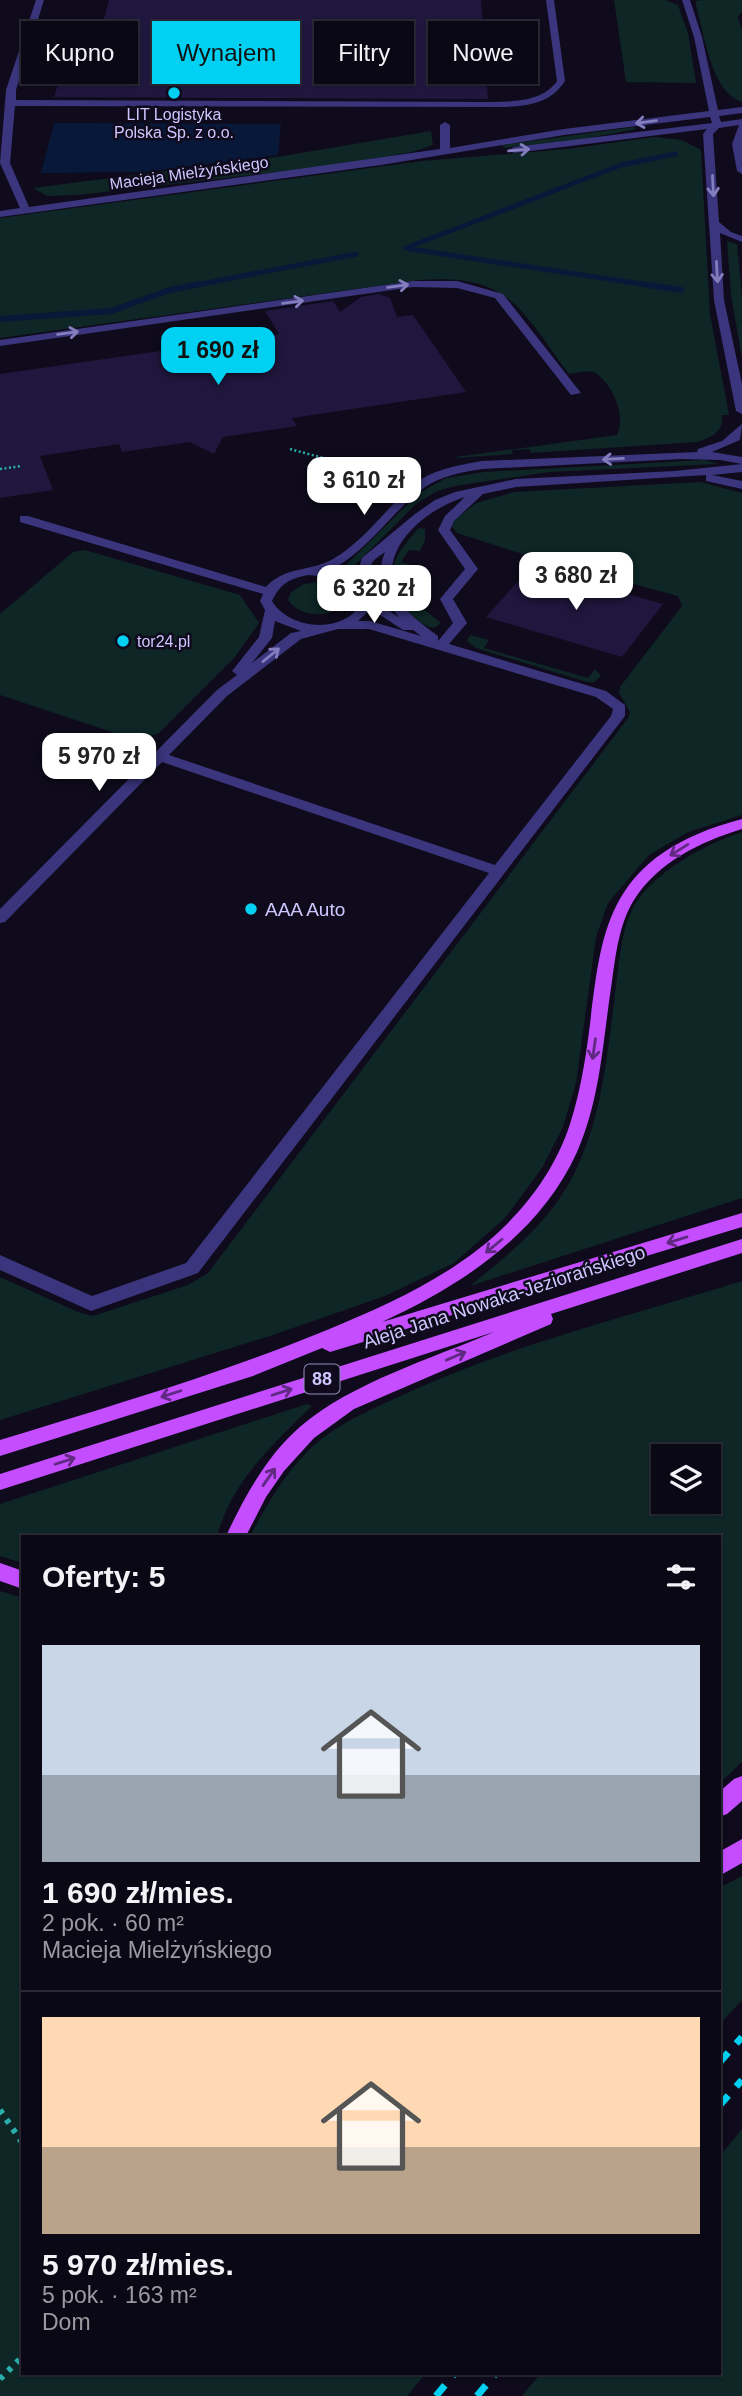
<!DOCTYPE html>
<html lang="pl">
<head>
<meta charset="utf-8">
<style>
  body { margin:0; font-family:Helvetica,sans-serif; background:#191622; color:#f1f3f6; height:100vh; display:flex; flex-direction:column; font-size:26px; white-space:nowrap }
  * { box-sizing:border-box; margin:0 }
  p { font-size:23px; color:#9a9aa0 }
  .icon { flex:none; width:38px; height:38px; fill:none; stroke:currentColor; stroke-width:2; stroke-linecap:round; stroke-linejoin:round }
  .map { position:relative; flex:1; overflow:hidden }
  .details { position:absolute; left:21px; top:1535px; width:700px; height:840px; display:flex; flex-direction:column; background:#0b0815; border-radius:0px; box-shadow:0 2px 5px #0004,0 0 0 2px #2b2934 }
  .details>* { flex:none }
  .top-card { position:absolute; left:21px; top:21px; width:700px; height:63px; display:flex; gap:14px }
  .controls { position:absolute; left:651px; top:1444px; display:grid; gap:14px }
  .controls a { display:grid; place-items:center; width:70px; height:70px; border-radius:0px; background:#0b0815; box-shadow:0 2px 5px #0004,0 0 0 2px #2b2934; font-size:35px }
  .price { position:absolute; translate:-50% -60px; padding:0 16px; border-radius:14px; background:#fff; color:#222; font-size:23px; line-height:46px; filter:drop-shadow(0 2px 4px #0008) }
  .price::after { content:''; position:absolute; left:50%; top:42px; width:21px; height:16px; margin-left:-10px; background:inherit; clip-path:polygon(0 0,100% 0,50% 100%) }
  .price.selected { background:#00d0f1; color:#111 }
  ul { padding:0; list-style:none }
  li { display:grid; align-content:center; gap:14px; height:371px; padding:0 21px }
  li+li { border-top:2px solid #2b2934 }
  li span { display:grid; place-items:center; height:217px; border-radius:0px; color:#555 }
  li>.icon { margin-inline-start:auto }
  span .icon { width:126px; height:126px; fill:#fffc; stroke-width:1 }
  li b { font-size:30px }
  h2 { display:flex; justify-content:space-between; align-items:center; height:84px; padding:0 21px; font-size:30px }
  .chip { padding:0 24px; border-radius:0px; background:#0b0815; box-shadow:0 2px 5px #0004,0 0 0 2px #2b2934; font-size:24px; line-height:63px }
  .chip.selected { background:#00d0f1; color:#111 }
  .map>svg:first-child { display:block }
  .green { fill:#0e2626; fill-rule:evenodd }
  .water { fill:#081839 }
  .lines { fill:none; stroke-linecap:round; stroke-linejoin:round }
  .stream-far1 { stroke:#081839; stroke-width:5 }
  .stream { stroke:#081839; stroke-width:6 }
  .building { fill:#20173e }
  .path-far1 { stroke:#2aafac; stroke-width:2.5; stroke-dasharray:2 2.5; stroke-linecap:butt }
  .path { stroke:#2aafac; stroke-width:6; stroke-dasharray:4.5 7; stroke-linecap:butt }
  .minor { fill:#3a357c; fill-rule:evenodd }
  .major { fill:#c34dff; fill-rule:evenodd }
  .rail { stroke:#00d0f1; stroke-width:7; stroke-dasharray:14 12; stroke-linecap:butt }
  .oneway { stroke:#847ebe }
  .oneway2 { stroke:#602982 }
  .poi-dot { fill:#00d0f1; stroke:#0f0b1c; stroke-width:2.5 }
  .labels { text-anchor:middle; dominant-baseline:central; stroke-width:5; stroke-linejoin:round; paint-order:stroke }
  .far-poi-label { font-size:16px; fill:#cfc6ff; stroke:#0f0b1c }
  .far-street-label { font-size:16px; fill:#cfc6ff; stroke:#0f0b1c }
  .shield { fill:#0f0b1c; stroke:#958ebb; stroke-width:2 }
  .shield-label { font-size:18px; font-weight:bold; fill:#cfc6ff }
  .poi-label { font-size:19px; fill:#cfc6ff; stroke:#0f0b1c; text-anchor:start }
  .street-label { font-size:19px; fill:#cfc6ff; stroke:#0f0b1c }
</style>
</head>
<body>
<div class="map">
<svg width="742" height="2396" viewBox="0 0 742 2396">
  <rect width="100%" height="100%" fill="#0f0b1c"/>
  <g class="green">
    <polygon points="614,0 665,0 678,5 688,33 696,83 626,82"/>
    <path d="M 702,0 L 742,0 L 742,11 L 738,17 L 742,30 L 742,102 C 711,92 704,33 696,5 L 696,1 Z"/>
    <polygon points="634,127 636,129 583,139 504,148 502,145"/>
    <polygon points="431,131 433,145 412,152 330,166 78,195 47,196 33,188 283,156"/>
    <path d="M 655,137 L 682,140 L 701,150 L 710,314 L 729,415 L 722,415 C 724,432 711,438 697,442 L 531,453 L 529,449 L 512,450 L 513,454 L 457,458 L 456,457 L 617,435 C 626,416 614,387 597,374 C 591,369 577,373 569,374 C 521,310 511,274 420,280 L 0,338 L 0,218 L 422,161 L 567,149 Z"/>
    <polygon points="727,241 737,244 742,296 742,359 731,295"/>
    <polygon points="705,460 717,464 549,472 455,486 437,491 416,504 353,567 345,566 418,494 446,478 484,472"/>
    <polygon points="700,482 742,493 742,815 688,832 649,855 608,903 596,937 576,1083 563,1127 542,1168 505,1218 454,1263 385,1296 270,1336 0,1420 0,1277 78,1312 93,1316 188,1285 208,1273 628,718 630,712 619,693 620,687 682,606 678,596 516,552 457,533 450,524 476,503 514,492"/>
    <path d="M 419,528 L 425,529 L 425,540 L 420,551 L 409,550 L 401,562 L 412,565 L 401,578 C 407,600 425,609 441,623 L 434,628 C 423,626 414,618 407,610 C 378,578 395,554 419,528 Z"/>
    <polygon points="85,550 240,595 259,623 234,658 158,734 133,739 0,695 0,614 73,552"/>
    <path d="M 319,582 L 341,589 L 346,597 C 338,620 300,619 288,600 L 291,592 L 304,584 Z"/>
    <polygon points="470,635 489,640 484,648 588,678 595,669 601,676 594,682 587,682 476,648 467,641"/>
    <path d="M 742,832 L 742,1198 L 470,1286 C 510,1253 550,1222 574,1174 C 602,1118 607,1055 615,994 C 619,965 620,932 634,906 C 653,872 706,844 742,832 Z"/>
    <path d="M 742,1281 L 742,1762 L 719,1784 L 719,1536 L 250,1536 C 266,1507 282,1477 306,1453 C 330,1428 365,1412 396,1398 C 506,1346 626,1317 742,1281 ZM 663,1456 L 709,1456 L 709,1502 L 663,1502 Z"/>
    <path d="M 307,1404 L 312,1406 C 272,1445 232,1481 217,1536 L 23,1536 L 23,1563 L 0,1556 L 0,1504 Z"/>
    <polygon points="0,1591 23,1598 23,2373 426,2373 407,2396 0,2396"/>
    <polygon points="742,1876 742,2000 719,2025 719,1888"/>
    <polygon points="742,2129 742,2396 522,2396 541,2373 719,2373 719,2157"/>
  </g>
  <polygon class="water" points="54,123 281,124 278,155 144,172 41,173"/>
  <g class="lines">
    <g class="stream-far1">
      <polyline points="406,248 621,165 675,154"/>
      <polyline points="410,249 655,286"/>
      <polyline points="191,286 356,254"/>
    </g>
    <g class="stream">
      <polyline points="643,284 681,290"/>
      <polyline points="0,319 111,311 170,290 200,284"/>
    </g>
  </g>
  <g class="building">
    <polygon points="109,0 481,0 488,99 54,97 62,71 90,71"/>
    <polygon points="379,294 390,298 397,317 413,315 466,392 292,418 297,426 223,437 214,454 190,442 122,452 119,444 40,456 53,490 0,498 0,374 279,334 265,311 333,301 340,312 361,297"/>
    <polygon points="531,567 663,604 622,657 486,617"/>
  </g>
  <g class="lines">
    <g class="path-far1">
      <polyline points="290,449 368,470"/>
      <polyline points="0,469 22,466"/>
      <polyline points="385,475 397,478"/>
    </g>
    <g class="path">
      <polyline points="0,2110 23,2144"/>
      <polyline points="0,2379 23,2356"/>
    </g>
    <g class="minor">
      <path d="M 36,0 L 44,0 L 16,90 L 16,100 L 495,102 C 517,101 543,101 557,81 L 546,0 L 554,0 L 565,81 C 551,103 529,106 504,107 L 15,106 L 10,163 L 29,207 L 440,149 L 440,125 L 445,122 L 450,125 L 450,148 L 564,129 L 709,111 L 694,37 L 682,0 L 690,0 L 702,37 L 718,110 L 742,107 L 742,113 L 719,116 L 721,122 L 742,119 L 742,174 L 737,171 L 732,144 L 739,125 L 719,128 L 713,134 L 719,222 L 731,232 L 742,236 L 742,242 L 720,233 L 724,300 L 742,384 L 742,414 L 736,411 L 714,300 L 703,134 L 707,129 L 514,153 L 509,150 L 514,147 L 712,123 L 710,117 L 564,135 L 381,165 L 0,217 L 0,211 L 20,208 L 0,163 L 6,90 Z"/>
      <polygon points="413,281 457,281 503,294 581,393 571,395 495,298 457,288 413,287 0,346 0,340"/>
      <path d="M 742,424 L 740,440 L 712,452 L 742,457 L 742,472 L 712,475 L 742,481 L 742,489 L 706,481 L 706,475 L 516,487 L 483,494 L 454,521 L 450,530 L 478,569 L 453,599 L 467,623 L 449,644 L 606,691 L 625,705 L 625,716 L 198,1273 L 91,1311 L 0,1270 L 0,1255 L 92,1296 L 186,1263 L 489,873 L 162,762 L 5,922 L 0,923 L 0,909 L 217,690 L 237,675 L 232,671 L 259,637 L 265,610 L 260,601 L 263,594 L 20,522 L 20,516 L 28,516 L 266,587 C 285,566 310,572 333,559 C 366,540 387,506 416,483 C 434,469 460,465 482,461 L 697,452 L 698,449 L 722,441 ZM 681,459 L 720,460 L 742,464 L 675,471 L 516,479 L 455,492 L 435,500 L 415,514 L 362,558 L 356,577 L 331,570 C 370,549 391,512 425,487 C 441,476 463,472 482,469 ZM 465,497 L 445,516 L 438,530 L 465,569 L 440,599 L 453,623 L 438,641 L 438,636 C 423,625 404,612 396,594 C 377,548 426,509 465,497 ZM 385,552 C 375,577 382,598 399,617 C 382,608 359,585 372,563 C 374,559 381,555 385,552 ZM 309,575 L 336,578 L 359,590 L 363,600 C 347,635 290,631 272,601 C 280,584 290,578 309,575 ZM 371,609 L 403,630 L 413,630 L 421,636 L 370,621 L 358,621 ZM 275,621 L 301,631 L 291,633 L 252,663 L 272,638 ZM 338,629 L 369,629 L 596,697 L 613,709 L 611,716 L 495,865 L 169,755 L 227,696 L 301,639 Z"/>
    </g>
    <g class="major">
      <path d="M 742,819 L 742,829 C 700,842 658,862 634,900 C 619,924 616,954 612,981 C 603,1038 601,1098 577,1152 C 540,1234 462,1285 382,1322 L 742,1213 L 742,1227 L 330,1352 L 322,1348 L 253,1376 L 0,1456 L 0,1440 C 110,1406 220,1374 327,1330 C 390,1304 456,1274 505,1226 C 534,1197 557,1164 570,1124 C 614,987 560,867 742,819 Z"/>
      <path d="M 742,1239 L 742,1253 L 551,1314 L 553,1319 L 551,1324 L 354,1409 L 314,1438 L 284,1471 L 266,1497 L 246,1536 L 226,1536 C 245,1496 267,1455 301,1426 C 351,1383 433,1358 494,1332 L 0,1490 L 0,1474 Z"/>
      <polygon points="0,1563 23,1571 23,1589 0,1581"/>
      <polygon points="742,1776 742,1801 727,1814 719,1817 719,1792 734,1779"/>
      <polygon points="742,1839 742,1863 719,1876 719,1852"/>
    </g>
    <g class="rail">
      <polyline points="719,2063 742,2037"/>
      <polyline points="719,2106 742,2080"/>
      <polyline points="436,2396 455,2373"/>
      <polyline points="477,2396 496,2373"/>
    </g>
  </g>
  <defs><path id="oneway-shaft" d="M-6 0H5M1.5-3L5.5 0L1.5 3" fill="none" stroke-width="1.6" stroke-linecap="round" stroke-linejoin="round" transform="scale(1.75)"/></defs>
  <g class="oneway">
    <use href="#oneway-shaft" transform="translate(646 122) rotate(173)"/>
    <use href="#oneway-shaft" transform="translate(519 150) rotate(-5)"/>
    <use href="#oneway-shaft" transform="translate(713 186) rotate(87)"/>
    <use href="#oneway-shaft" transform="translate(717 272) rotate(87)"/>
    <use href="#oneway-shaft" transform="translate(398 286) rotate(-8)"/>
    <use href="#oneway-shaft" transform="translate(293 302) rotate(-8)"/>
    <use href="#oneway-shaft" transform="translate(68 333) rotate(-8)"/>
    <use href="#oneway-shaft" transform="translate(613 459) rotate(177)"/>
    <use href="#oneway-shaft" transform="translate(271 655) rotate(-39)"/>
  </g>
  <g class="oneway2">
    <use href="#oneway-shaft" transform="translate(679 850) rotate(148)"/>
    <use href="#oneway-shaft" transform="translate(594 1049) rotate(98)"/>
    <use href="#oneway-shaft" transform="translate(677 1240) rotate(163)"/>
    <use href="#oneway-shaft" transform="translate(494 1246) rotate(140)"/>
    <use href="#oneway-shaft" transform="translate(456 1356) rotate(-23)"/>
    <use href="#oneway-shaft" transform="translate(282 1392) rotate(-18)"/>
    <use href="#oneway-shaft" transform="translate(171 1394) rotate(162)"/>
    <use href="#oneway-shaft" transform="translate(65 1461) rotate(-18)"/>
    <use href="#oneway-shaft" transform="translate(269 1477) rotate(-55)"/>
  </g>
  <g class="poi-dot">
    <circle cx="174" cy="93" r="7"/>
    <circle cx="123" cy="641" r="7"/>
    <circle cx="251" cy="909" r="7"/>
  </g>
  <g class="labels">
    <g class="far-poi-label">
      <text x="174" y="114">LIT Logistyka<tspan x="174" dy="18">Polska Sp. z o.o.</tspan></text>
      <text x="137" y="641" text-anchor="start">tor24.pl</text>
    </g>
    <g class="far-street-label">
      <text transform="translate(189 173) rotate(-8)">Macieja Mielżyńskiego</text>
    </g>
    <rect class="shield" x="304.5" y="1364.5" width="35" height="29" rx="5"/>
    <g class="shield-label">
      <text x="322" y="1379">88</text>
    </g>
    <g class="poi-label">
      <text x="265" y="909">AAA Auto</text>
    </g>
    <g class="street-label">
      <text transform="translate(504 1297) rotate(-18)">Aleja Jana Nowaka-Jeziorańskiego</text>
    </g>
  </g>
</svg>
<div class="controls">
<a><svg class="icon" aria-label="layers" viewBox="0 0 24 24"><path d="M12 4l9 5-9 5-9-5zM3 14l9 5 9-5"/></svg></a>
</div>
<b class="price selected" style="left:218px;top:387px">1 690 zł</b>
<b class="price" style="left:364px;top:517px">3 610 zł</b>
<b class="price" style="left:576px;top:612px">3 680 zł</b>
<b class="price" style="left:374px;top:625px">6 320 zł</b>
<b class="price" style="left:99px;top:793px">5 970 zł</b>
<div class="top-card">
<a class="chip">Kupno</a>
<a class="chip selected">Wynajem</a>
<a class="chip">Filtry</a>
<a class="chip">Nowe</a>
</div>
<section class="details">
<h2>Oferty: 5<svg class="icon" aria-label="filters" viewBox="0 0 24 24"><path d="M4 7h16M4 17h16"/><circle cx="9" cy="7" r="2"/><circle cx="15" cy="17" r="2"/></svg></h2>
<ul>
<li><span style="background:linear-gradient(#c9d6e8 60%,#9aa5b1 0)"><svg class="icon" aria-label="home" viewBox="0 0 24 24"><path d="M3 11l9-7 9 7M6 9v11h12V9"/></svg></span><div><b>1 690 zł/mies.</b><p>2 pok. · 60 m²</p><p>Macieja Mielżyńskiego</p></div></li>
<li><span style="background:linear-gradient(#ffd9b3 60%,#b9a48a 0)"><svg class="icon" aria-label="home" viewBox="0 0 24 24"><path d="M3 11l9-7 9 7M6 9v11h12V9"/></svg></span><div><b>5 970 zł/mies.</b><p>5 pok. · 163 m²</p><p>Dom</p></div></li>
</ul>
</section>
</div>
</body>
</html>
